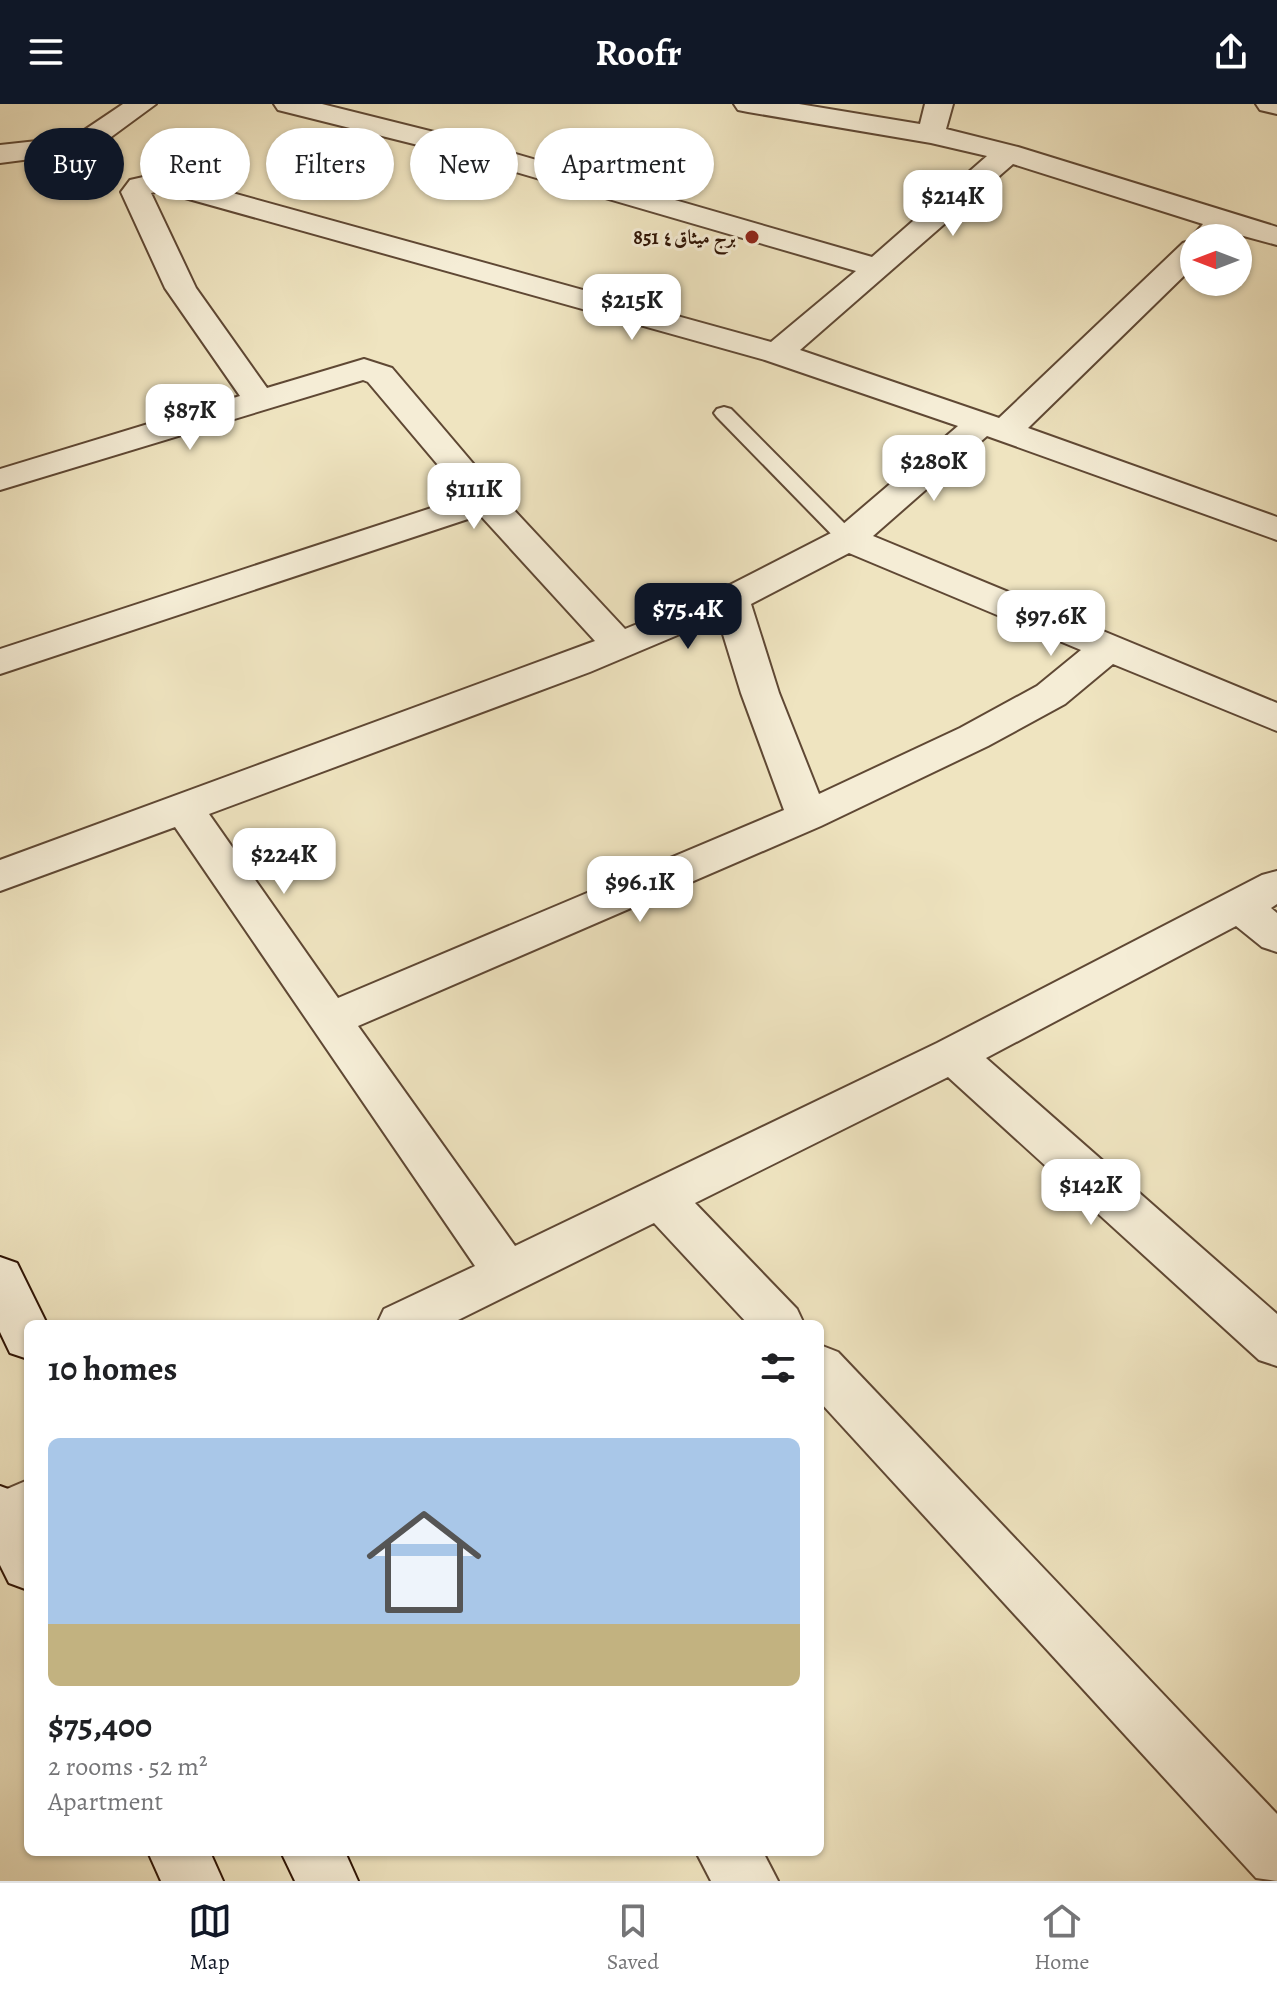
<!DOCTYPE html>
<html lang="en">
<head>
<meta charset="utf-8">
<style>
  body { margin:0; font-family:Alegreya,Amiri,serif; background:#f6f6f6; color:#202124; height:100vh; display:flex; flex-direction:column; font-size:30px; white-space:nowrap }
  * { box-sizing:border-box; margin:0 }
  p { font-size:26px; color:#757577 }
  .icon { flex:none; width:44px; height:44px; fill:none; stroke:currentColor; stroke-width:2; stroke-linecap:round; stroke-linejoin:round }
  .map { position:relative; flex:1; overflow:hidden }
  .drawer { position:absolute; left:24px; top:1216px; width:800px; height:536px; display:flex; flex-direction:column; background:#fff; border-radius:12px; box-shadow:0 2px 6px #0004 }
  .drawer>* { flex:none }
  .top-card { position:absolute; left:24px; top:24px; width:800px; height:72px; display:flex; gap:16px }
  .needle { width:52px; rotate:270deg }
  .tools { position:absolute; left:1180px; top:120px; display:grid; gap:16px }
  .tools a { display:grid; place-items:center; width:72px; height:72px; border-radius:50%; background:#fff; box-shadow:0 2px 6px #0004; font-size:40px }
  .price { position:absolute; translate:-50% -68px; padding:0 18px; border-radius:16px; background:#fff; color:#222; font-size:26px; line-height:52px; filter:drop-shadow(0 2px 4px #0008) }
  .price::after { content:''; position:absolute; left:50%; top:48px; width:24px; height:18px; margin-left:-12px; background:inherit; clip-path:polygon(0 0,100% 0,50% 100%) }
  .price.active { background:#111827; color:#fff }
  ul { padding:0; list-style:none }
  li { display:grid; align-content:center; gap:16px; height:424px; padding:0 24px }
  li span { display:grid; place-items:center; height:248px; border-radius:12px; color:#555 }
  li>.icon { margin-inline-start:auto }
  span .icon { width:144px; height:144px; fill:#fffc; stroke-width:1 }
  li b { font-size:34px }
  h2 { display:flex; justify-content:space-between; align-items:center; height:96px; padding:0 24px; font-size:34px }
  .tag { padding:0 28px; border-radius:36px; background:#fff; box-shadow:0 2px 6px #0004; font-size:28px; line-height:72px }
  .tag.active { background:#111827; color:#fff }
  header { display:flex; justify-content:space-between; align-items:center; height:104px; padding:0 24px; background:#111827; color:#fff; font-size:36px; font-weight:700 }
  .tab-bar { display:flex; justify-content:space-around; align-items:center; height:112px; border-top:2px solid #e0e0e0; background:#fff; font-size:22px; color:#757577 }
  .tab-bar a { display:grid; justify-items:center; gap:4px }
  .tab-bar .active { color:#111827 }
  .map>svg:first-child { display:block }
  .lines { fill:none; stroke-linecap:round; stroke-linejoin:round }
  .lane-casing { stroke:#5f4834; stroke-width:4 }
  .street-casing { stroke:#5f4834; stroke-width:4 }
  .secondary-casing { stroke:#2f1405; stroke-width:4 }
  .lane { fill:#f5edd6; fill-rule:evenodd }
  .street { fill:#f5edd6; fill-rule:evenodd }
  .secondary { fill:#f5edd6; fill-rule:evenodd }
  .poi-dot { fill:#8f2418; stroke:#f5edd6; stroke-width:3 }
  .labels { text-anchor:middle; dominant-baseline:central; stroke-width:6; stroke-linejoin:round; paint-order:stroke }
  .far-poi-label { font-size:20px; font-weight:bold; fill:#2f1405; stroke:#f5edd6; text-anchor:end }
</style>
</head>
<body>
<header><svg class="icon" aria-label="menu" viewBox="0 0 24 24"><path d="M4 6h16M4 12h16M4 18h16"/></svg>Roofr<svg class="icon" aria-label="share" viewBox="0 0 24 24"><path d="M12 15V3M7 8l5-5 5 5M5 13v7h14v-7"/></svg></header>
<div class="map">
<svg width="1277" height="1777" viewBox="0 0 1277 1777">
  <rect width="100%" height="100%" fill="#efe4c0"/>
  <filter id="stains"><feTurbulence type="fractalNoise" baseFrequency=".0025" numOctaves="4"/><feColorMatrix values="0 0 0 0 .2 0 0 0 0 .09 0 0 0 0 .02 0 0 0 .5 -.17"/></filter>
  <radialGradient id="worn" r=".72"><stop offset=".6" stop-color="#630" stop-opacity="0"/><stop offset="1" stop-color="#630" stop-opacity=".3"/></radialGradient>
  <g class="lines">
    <g class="lane-casing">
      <polygon id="lane" points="724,303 731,305 855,430 859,435 855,440 841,440 717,313 714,309 717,305"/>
    </g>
    <g class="street-casing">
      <g id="street">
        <polygon points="123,0 156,0 92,47 0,59 0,41 74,33"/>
        <path d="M 274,0 L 322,0 L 474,38 L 872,153 L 987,52 L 931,39 L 748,8 L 738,6 L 734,0 L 799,0 L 920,20 L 925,0 L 953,0 L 946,25 L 1018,43 L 1277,123 L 1277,141 L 1229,128 L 1223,134 L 1194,134 L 1194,162 L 1028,324 L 1277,413 L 1277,436 L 987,332 L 873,432 L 1277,599 L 1277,627 L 1113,560 L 1065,600 L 988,642 L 821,722 L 358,922 L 515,1142 L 937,939 L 1262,771 L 1277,767 L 1277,800 L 1271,804 L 1277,809 L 1277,848 L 1262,843 L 1236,822 L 986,954 L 1277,1210 L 1277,1262 L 1259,1256 L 948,973 L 695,1099 L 797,1205 L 804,1220 L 748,1220 L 654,1119 L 450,1220 L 377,1220 L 384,1205 L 475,1162 L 175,723 L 0,787 L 0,756 L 595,537 L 480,411 L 0,570 L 0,545 L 465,393 L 368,278 L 363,276 L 0,386 L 0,365 L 240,292 L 165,184 L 121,88 L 130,76 L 161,69 L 171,72 L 771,238 L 856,167 L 454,50 L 278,6 ZM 1013,60 L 1203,120 L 1191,134 L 1192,136 L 1183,139 L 999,314 L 800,246 ZM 160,87 L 765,256 L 958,322 L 835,427 L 718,487 L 625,525 L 499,390 L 392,264 L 364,255 L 267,284 L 196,184 L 151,89 ZM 849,449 L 1081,546 L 1037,582 L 960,624 L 819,690 L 779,589 L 751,500 ZM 718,514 L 741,589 L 784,706 L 338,894 L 209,710 L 590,568 Z"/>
        <polygon points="1256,0 1277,0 1277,10 1260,6"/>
        <polygon points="820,1241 838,1248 1277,1710 1277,1777 1256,1774 820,1298"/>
        <polygon points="28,1376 28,1426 0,1438 0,1388"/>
        <polygon points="696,1748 763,1748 778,1777 711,1777"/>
      </g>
    </g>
    <g class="secondary-casing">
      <g id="secondary">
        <polygon points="0,1153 17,1159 47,1220 28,1220 28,1255 10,1249 0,1228"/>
        <polygon points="0,1382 19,1389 28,1407 28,1486 9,1479 0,1461"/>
        <polygon points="148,1748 210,1748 223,1777 161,1777"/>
        <polygon points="281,1748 345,1748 358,1777 295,1777"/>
      </g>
    </g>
    <use href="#lane" class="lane"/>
    <use href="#street" class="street"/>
    <use href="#secondary" class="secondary"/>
  </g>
  <circle class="poi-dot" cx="752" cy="133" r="8"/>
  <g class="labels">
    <g class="far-poi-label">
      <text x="736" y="133">برج ميثاق٤ 851</text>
    </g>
  </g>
  <rect width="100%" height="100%" filter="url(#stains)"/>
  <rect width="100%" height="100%" fill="url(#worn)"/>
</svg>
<div class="tools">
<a><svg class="needle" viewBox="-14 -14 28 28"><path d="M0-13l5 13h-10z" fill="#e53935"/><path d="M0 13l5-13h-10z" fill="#757577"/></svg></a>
</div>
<b class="price" style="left:953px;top:134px">$214K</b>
<b class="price" style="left:632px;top:238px">$215K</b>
<b class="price" style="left:190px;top:348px">$87K</b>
<b class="price" style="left:934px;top:399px">$280K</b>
<b class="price" style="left:474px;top:427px">$111K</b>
<b class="price active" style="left:688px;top:547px">$75.4K</b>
<b class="price" style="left:1051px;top:554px">$97.6K</b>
<b class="price" style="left:284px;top:792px">$224K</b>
<b class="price" style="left:640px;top:820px">$96.1K</b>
<b class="price" style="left:1091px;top:1123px">$142K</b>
<div class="top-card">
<a class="tag active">Buy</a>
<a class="tag">Rent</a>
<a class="tag">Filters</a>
<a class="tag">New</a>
<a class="tag">Apartment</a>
</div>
<section class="drawer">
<h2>10 homes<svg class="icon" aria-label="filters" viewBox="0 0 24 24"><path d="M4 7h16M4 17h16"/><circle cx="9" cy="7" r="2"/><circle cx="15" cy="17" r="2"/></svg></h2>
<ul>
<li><span style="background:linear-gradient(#a9c7e8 75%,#c2b280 0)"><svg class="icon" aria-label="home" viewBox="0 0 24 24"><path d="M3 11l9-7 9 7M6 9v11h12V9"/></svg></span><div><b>$75,400</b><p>2 rooms · 52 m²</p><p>Apartment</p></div></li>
</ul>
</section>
</div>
<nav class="tab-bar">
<a class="active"><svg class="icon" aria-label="map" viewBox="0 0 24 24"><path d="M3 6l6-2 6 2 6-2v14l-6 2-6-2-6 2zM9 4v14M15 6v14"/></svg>Map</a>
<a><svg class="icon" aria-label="saved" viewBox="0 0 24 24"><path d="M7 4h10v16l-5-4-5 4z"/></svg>Saved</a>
<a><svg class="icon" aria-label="home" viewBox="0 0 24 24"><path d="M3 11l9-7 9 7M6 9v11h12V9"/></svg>Home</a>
</nav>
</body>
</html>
